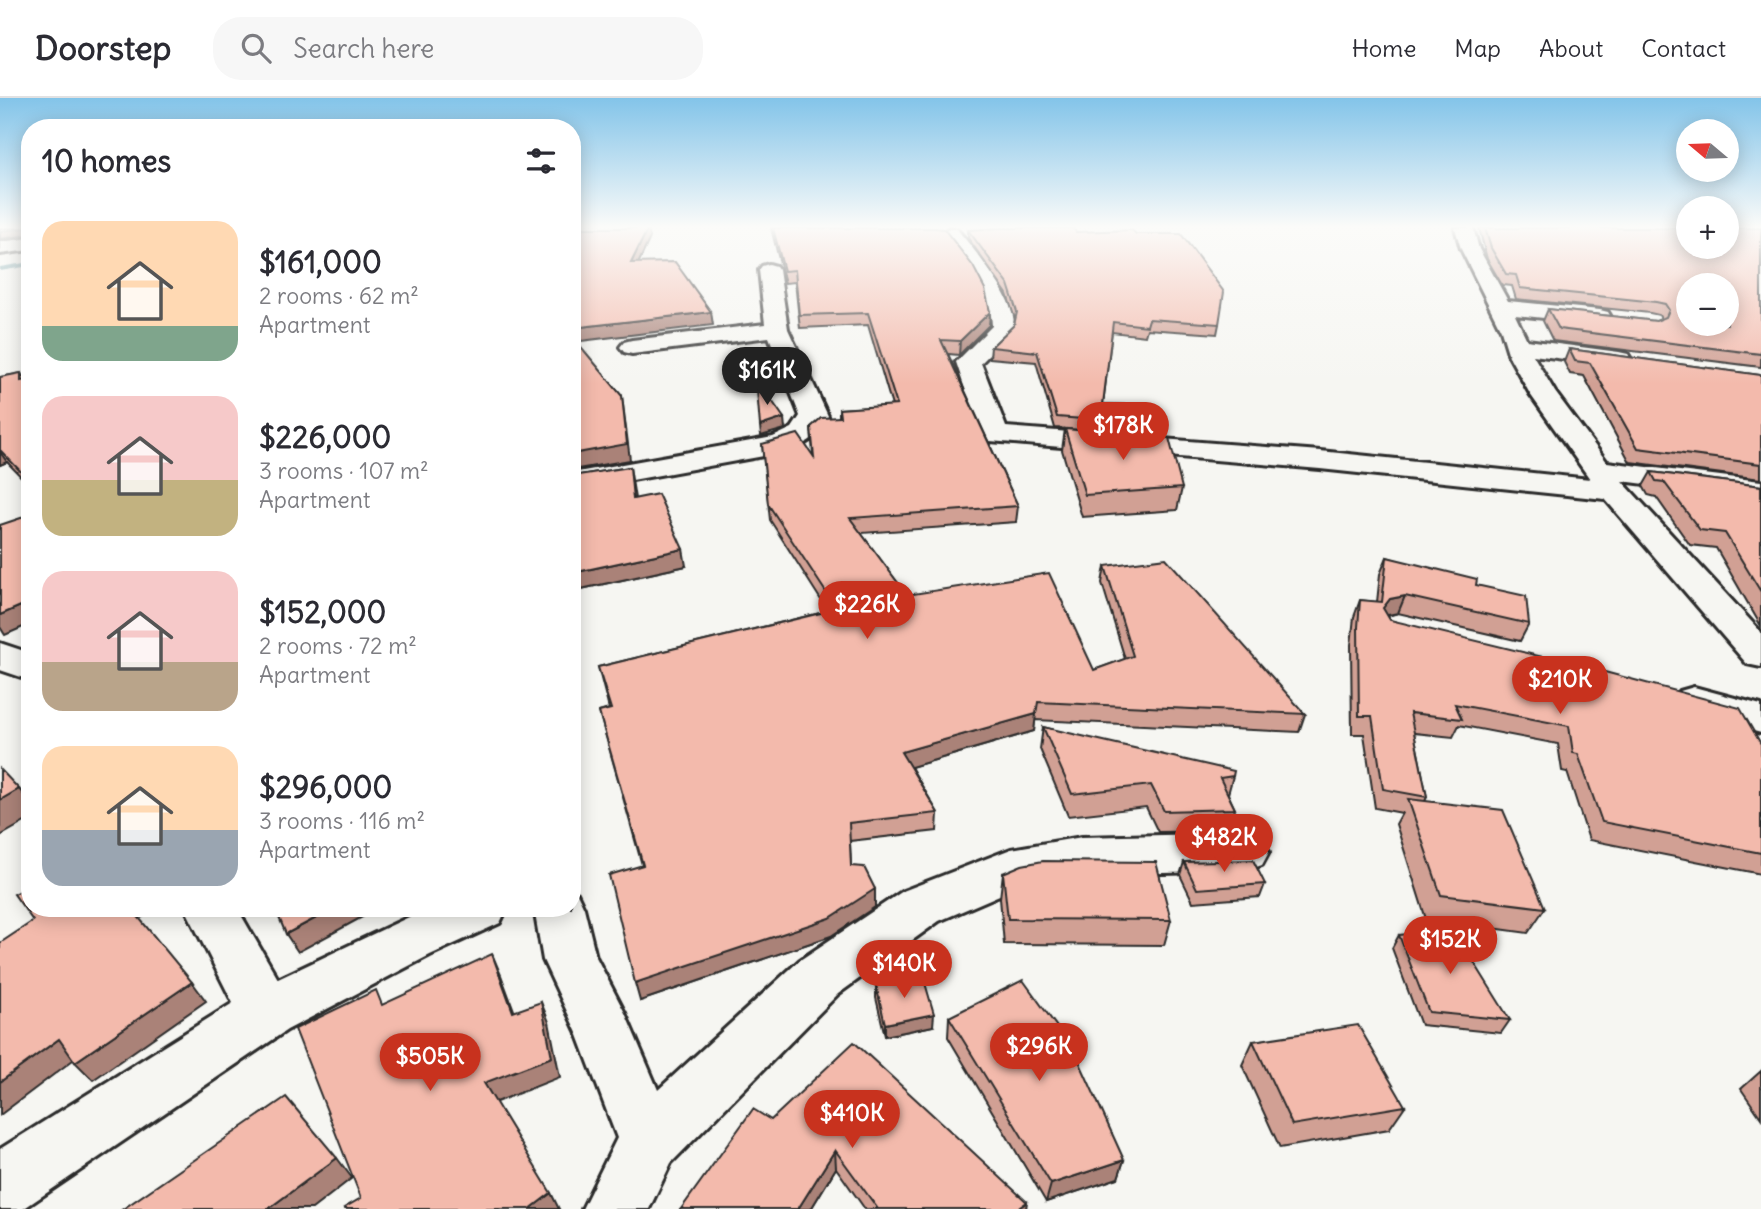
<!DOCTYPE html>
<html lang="en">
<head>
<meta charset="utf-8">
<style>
  body { margin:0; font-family:Delius,sans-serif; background:#f7f7f7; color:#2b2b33; height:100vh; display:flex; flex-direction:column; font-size:26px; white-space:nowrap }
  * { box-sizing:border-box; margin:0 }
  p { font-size:23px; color:#7c7c81 }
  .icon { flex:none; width:38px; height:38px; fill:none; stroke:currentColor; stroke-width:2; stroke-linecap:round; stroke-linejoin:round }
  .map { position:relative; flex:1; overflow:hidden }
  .details { position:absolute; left:21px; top:21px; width:560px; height:798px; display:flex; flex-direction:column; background:#fff; border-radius:28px; box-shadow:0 4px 18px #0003 }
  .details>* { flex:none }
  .needle { width:46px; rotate:289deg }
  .fabs { position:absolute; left:1676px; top:21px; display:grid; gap:14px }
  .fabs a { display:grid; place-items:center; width:63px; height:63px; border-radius:50%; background:#fff; box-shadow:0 4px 18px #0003; font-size:35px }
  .price { position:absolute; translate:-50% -60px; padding:0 16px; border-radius:24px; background:#c8321e; color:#fff; font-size:23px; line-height:46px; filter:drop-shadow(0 2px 4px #0008) }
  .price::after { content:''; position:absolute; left:50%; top:42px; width:21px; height:16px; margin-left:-10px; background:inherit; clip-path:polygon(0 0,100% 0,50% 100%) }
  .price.on { background:#222; color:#fff }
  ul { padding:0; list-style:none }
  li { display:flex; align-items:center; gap:21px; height:175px; padding:0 21px }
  li span { display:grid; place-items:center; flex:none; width:196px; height:140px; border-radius:21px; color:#555 }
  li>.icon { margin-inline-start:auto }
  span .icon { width:84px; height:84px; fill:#fffc; stroke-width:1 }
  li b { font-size:30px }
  h2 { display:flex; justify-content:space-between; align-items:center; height:84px; padding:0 21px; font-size:30px }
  header { display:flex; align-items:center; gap:42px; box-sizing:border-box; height:98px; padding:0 35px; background:#fff; border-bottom:2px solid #e1e1e2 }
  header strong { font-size:33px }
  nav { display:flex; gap:38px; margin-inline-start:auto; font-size:24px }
  .search { width:490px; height:63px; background:#f7f7f7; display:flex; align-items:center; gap:18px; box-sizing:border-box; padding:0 24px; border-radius:28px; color:#7c7c81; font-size:26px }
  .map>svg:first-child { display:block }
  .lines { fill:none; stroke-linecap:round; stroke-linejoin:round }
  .stream { fill:#66969e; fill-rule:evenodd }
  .minor-casing { stroke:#2b2b2b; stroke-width:6 }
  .minor { fill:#f6f6f2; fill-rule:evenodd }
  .wall { fill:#d1a094; stroke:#2b2b2b; stroke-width:2 }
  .shaded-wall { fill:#aa8278; stroke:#2b2b2b; stroke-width:2 }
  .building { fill:#f3baac; stroke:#2b2b2b; stroke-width:2; fill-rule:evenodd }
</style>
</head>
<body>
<header>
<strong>Doorstep</strong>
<div class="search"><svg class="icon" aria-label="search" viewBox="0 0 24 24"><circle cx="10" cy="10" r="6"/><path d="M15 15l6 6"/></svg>Search here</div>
<nav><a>Home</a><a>Map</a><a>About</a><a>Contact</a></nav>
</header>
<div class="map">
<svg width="1761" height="1111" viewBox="0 0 1761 1111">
  <rect width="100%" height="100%" fill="#f6f6f2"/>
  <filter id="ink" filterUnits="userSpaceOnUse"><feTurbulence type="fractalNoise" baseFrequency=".0143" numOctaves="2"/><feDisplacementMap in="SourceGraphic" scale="14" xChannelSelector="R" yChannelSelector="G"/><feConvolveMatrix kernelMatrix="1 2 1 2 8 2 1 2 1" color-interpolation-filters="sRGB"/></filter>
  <g filter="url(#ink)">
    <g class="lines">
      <polygon class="stream" points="30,164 30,168 0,173 0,169"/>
      <g class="minor-casing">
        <g id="minor">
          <path d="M 949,130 L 957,131 C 972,150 1027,212 1011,235 L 981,265 L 1006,329 L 1320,353 L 1590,381 L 1530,296 L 1509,258 L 1501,232 L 1461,151 L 1455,130 L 1473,130 L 1479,151 L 1508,203 L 1600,212 L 1608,214 L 1611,219 L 1608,224 L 1600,226 L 1515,217 L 1527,242 L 1619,254 L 1628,256 L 1631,261 L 1628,266 L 1619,268 L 1533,257 L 1555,294 L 1607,364 L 1761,383 L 1761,401 L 1622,383 L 1761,534 L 1761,569 L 1747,566 L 1605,401 L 1320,371 L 990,343 L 979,333 L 956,264 L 992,228 C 992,193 961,162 942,135 Z"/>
          <polygon points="30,140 30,152 0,156 0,144"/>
          <path d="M 769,166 L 776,168 L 779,172 L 788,231 L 828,318 C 820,340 802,349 780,355 L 572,393 L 572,375 L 773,339 L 792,330 L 800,318 L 769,239 L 632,256 L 624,254 L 620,249 L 624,244 L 632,242 L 765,226 L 759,172 L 762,168 Z"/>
          <polygon points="0,545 30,555 30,582 0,572"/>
          <polygon points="1694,589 1761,607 1761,635 1680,613 1674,603 1680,593"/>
          <polygon points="1245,735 1262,741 1269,754 1262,767 1245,773 1082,777 1018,789 939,823 838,896 671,1065 649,1111 582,1111 617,1040 578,937 543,862 534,810 572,810 572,793 577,795 584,810 596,859 625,915 658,992 800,862 903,793 1011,751 1082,739"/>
          <polygon points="185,810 237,810 278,881 428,810 507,810 500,825 430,857 287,932 23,1111 0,1111 0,1051 233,905"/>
        </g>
      </g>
      <use href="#minor" class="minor"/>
    </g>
    <g class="wall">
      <polygon points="771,130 935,130 989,227 959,257 948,256 1018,408 1016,424 861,435 907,497 1094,572 1125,561 1102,485 1105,468 1305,616 1299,634 1035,622 1034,633 911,669 938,715 937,733 850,743 851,768 875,809 831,838 640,903 642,767 599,614 609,611 598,569 828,513 770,422 762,346 813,357 811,329 839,319 839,311 892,308 868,227 800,230 795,184 785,185"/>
      <polygon points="1479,130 1761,130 1761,269 1553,243 1543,223 1548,211 1656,223 1661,221 1659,217 1650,215 1516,201 1512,188 1502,187 1487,161"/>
      <polygon points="968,132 1076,134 1219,226 1217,236 1147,231 1145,238 1112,234 1103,306 1162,327 1159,338 1055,330 1036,264 990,260 991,249 1014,227 1015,221 1007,196 968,140"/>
      <polygon points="1569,251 1761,277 1761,381 1630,364 1584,278 1570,276 1564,264"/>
      <polygon points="21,275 25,282 30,281 30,388 7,364 0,367 0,279"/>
      <polygon points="1065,331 1182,390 1177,412 1082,419 1062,352"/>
      <polygon points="630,369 635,401 686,468 581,491 572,462 572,378"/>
      <polygon points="1651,374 1761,388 1761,528 1716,450 1690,447 1656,399 1648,397 1643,388"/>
      <polygon points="1387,459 1476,487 1529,526 1520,543 1398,515 1388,518 1390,522 1761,646 1761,776 1589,742 1567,674 1562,673 1558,646 1459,627 1453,639 1414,635 1427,699 1425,703 1545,810 1528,835 1426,821 1396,726 1402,715 1375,710 1364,636 1352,636 1351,547 1354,519 1360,502 1377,504 1380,476"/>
      <polygon points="1043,629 1233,678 1228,696 1235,711 1228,733 1158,734 1146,709 1068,718 1040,651"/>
      <polygon points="1184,764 1265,786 1260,799 1193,804 1180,777"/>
      <polygon points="1003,775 1171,822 1164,847 1004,846 1000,800"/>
      <polygon points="1399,837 1510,922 1501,935 1421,927 1392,850"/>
      <polygon points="876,887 933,928 885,938 876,900"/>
      <polygon points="949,919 1124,1062 1118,1080 1046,1104 948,939"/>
      <polygon points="1253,943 1405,1008 1389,1031 1280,1050 1242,967"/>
      <polygon points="1761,973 1761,1020 1741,991"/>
      <polygon points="771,1022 1026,1111 865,1111 836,1070 811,1111 681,1111"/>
    </g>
    <g class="shaded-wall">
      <polygon points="26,130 30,137 0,141 0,133"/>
      <polygon points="648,130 650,140 633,177 631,165"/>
      <polygon points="711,214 713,227 572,244 572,230"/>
      <polygon points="990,214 989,227 959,257 960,243"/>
      <polygon points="622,298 630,362 572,372 572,356"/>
      <polygon points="784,320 785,331 761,338 760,328"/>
      <polygon points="0,354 7,364 0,367"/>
      <polygon points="683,451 686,468 581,491 577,474"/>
      <polygon points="1405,498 1398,515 1383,518 1383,510 1390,501"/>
      <polygon points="30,504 30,526 5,537 0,529 0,517"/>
      <polygon points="1036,616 1034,633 901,672 901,654"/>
      <polygon points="19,691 30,704 30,721 0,738 0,702"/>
      <polygon points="875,791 875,809 831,838 640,903 635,885"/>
      <polygon points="130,810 157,810 139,821"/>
      <polygon points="335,810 362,810 366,817 298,854 286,836"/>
      <polygon points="492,856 501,877 522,934 513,914"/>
      <polygon points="192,884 206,903 93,982 75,964"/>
      <polygon points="541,904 549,924 560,979 494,1005 484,985"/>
      <polygon points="934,916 933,928 885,938 885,926"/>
      <polygon points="59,941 77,959 0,1017 0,984"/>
      <polygon points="835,1052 836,1070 811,1111 798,1111"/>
      <polygon points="337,1060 352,1080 312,1111 268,1111"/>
      <polygon points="1124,1062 1118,1080 1046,1104 1051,1086"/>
      <polygon points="551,1095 559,1111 530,1111"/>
      <polygon points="1027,1104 1026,1111 1017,1111"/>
    </g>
    <g class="building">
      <polygon points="0,130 23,130 0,133"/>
      <polygon points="572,130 648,130 631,165 675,164 711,214 572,230"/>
      <polygon points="773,130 935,130 944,131 973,168 985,191 990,214 960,243 941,242 1018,408 850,420 907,497 1049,475 1094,572 1133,558 1105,468 1166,460 1305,616 1038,604 1036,616 901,654 938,715 849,725 851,768 864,769 875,791 830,820 635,885 609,777 643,767 599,614 611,611 598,569 837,511 768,406 762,346 798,336 814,359 811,329 821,320 840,319 839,311 897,307 868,215 799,217 795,172 784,173"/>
      <polygon points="1000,130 1073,130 1076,134 1132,132 1136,136 1181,136 1224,194 1219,226 1149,221 1147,228 1113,224 1103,306 1157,308 1162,327 1057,319 1037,254 991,249 1014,227 1017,214 1008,186 968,132"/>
      <path d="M 1485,130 L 1689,130 L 1689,149 L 1727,149 L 1727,130 L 1761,130 L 1761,256 L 1559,231 L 1548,211 L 1656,223 L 1666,219 L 1669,212 L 1665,206 L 1656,204 L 1520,190 L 1516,177 L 1506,176 L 1491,150 ZM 1689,187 L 1727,187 L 1727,226 L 1689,226 Z"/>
      <polygon points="572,238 622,298 627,346 572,356"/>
      <polygon points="1569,251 1761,277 1761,366 1638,350 1590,265 1575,263"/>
      <polygon points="21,275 21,283 30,281 30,383 0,352 0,279"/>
      <polygon points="756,280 784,320 760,328"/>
      <polygon points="1065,331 1169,340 1182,390 1085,397"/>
      <polygon points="630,369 633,401 658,396 683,451 577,474 572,458 572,378"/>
      <polygon points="1651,374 1761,388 1761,494 1725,435 1700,432 1664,384 1656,383"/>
      <polygon points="30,417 30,504 0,517 0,427"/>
      <polygon points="1387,459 1477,481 1476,487 1526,498 1529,526 1405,498 1390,501 1383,510 1390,522 1601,573 1740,610 1761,646 1761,755 1602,724 1578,656 1573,655 1569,628 1455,606 1462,621 1410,615 1427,699 1383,691 1372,618 1359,618 1358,529 1360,502 1382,504"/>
      <polygon points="1043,629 1234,673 1233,678 1220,680 1235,711 1164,713 1151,687 1072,696"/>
      <polygon points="0,671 19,691 0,702"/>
      <polygon points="1408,701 1503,712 1545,810 1441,797"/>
      <polygon points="1253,762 1265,786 1197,791 1184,764"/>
      <polygon points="1043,763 1156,764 1171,822 1008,821 1003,775 1022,767"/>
      <polygon points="30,788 30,810 131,810 192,884 75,964 59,941 0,984 0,845 33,823 14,796"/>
      <polygon points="275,810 335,810 286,836"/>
      <polygon points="1454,832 1510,922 1429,914 1399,837"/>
      <polygon points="492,856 513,914 541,904 552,959 484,985 551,1095 530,1111 345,1111 344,1110 361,1100 295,931 376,892 382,907"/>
      <polygon points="923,878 934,916 885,926 876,887"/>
      <polygon points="1023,882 1075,954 1124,1062 1051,1086 949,919"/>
      <polygon points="1358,927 1405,1008 1292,1027 1253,943"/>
      <polygon points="854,944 1027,1104 1017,1111 878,1111 835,1052 798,1111 681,1111 753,1011 771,1022"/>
      <polygon points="286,999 337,1060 268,1111 123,1111"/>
    </g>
  </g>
  <linearGradient id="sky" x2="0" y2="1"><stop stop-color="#83c4e9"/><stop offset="0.45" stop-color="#fbfbf9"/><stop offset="1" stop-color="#fbfbf9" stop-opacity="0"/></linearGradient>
  <rect width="1761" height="286" fill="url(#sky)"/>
</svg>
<div class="fabs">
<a><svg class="needle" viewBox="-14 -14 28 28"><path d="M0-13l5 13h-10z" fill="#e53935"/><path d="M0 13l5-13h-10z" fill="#7c7c81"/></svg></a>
<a>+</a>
<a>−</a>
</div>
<b class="price on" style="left:767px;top:309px">$161K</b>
<b class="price" style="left:1123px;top:364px">$178K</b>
<b class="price" style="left:867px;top:543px">$226K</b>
<b class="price" style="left:1560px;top:618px">$210K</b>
<b class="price" style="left:1224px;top:776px">$482K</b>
<b class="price" style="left:1450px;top:878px">$152K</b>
<b class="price" style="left:904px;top:902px">$140K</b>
<b class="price" style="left:1039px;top:985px">$296K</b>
<b class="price" style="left:430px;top:995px">$505K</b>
<b class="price" style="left:852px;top:1052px">$410K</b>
<section class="details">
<h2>10 homes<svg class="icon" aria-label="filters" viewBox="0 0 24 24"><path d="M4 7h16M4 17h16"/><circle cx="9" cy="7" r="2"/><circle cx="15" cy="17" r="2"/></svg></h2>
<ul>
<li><span style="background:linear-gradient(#ffd9b3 75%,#7fa58c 0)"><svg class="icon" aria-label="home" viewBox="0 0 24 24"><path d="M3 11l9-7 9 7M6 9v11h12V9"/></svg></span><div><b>$161,000</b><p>2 rooms · 62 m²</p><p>Apartment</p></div></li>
<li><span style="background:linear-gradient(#f6c9c9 60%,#c2b280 0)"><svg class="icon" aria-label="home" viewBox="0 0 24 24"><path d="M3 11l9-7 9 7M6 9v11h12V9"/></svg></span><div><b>$226,000</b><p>3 rooms · 107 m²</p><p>Apartment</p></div></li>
<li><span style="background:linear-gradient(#f6c9c9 65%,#b9a48a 0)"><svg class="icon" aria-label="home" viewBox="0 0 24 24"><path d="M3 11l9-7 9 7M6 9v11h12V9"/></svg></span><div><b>$152,000</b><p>2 rooms · 72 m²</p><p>Apartment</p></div></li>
<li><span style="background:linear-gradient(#ffd9b3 60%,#9aa5b1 0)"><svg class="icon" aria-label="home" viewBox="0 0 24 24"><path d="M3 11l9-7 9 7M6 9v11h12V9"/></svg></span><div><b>$296,000</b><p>3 rooms · 116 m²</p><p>Apartment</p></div></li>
</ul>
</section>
</div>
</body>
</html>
